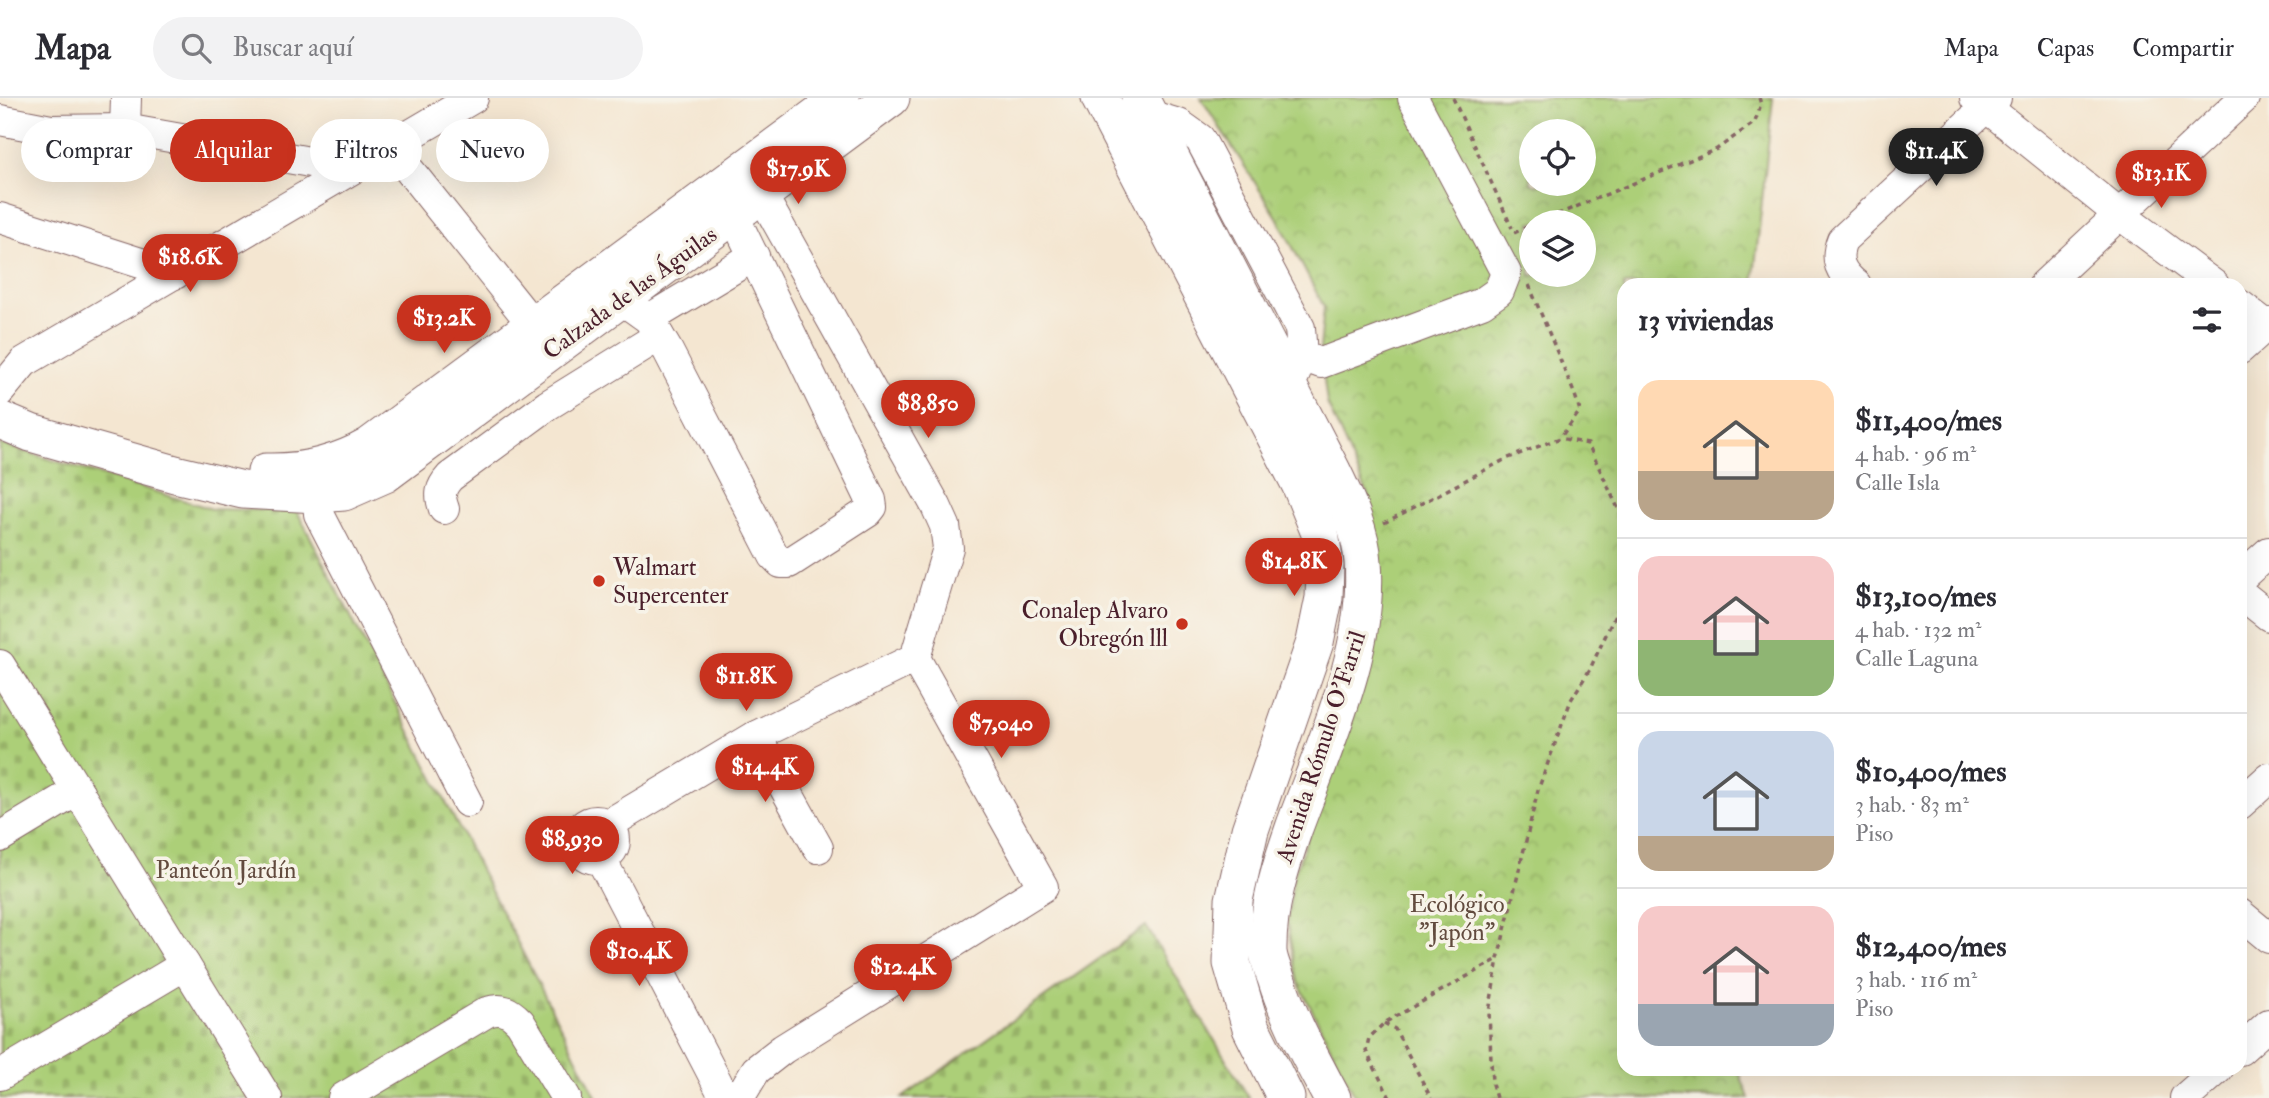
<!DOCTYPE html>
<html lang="es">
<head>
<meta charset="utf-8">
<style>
  body { margin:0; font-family:"IM FELL Double Pica",serif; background:#f2f2f3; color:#2b2b33; height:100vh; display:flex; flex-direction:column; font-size:26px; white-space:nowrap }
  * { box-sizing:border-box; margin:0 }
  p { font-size:23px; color:#7c7c81 }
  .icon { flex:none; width:38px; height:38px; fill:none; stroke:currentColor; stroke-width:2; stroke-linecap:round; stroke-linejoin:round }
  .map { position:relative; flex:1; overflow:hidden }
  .panel { position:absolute; left:1617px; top:180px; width:630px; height:798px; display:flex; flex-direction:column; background:#fff; border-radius:21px; box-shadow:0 7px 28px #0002 }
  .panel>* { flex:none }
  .hud { position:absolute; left:21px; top:21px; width:665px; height:63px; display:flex; gap:14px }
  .buttons { position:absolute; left:1519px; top:21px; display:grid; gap:14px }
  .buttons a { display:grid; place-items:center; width:77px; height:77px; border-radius:50%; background:#fff; box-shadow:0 7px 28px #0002; font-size:35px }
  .price { position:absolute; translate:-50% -60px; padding:0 16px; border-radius:24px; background:#c8321e; color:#fff; font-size:23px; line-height:46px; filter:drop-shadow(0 2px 4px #0008) }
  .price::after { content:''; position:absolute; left:50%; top:42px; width:21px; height:16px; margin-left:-10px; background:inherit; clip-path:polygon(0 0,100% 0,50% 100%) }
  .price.active { background:#222; color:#fff }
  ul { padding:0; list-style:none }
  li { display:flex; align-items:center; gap:21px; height:175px; padding:0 21px }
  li+li { border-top:2px solid #e1e1e2 }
  li span { display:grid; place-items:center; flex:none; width:196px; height:140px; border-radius:21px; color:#555 }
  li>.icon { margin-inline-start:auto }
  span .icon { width:84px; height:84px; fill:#fffc; stroke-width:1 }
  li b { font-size:30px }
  h2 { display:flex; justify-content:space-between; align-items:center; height:84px; padding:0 21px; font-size:30px }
  .pill { padding:0 24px; border-radius:32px; background:#fff; box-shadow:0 7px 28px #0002; font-size:24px; line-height:63px }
  .pill.active { background:#c8321e; color:#fff }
  header { display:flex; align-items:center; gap:42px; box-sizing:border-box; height:98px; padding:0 35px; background:#fff; border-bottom:2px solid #e1e1e2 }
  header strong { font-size:33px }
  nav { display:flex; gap:38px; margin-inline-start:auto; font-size:24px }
  .search { width:490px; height:63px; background:#f2f2f3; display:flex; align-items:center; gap:18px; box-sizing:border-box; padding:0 24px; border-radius:38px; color:#7c7c81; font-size:26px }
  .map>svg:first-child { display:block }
  .cemetery { fill:url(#cemetery-stones); stroke:#7b7752; stroke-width:2 }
  .park { fill:url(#park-crowns); stroke:#7b7752; stroke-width:2; fill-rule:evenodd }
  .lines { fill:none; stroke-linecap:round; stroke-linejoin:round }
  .minor-casing { stroke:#866565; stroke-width:32 }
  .major-casing { stroke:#866565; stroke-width:39 }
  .path { stroke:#866565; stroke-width:3.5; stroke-dasharray:5 5; stroke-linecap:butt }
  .minor { stroke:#fff; stroke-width:30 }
  .major { stroke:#fff; stroke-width:37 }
  .poi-dot { fill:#c8321e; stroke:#f7f3e8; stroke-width:2.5 }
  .labels { text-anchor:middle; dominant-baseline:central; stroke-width:7; stroke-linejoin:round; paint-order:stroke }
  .street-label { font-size:24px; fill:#4a1f2b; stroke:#f7f3e8 }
  .poi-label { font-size:24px; fill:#4a1f2b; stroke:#f7f3e8; text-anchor:start }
  .park-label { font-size:24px; fill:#624b3e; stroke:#f7f3e8 }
</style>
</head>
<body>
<header>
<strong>Mapa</strong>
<div class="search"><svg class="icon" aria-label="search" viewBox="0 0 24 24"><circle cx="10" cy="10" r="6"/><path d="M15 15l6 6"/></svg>Buscar aquí</div>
<nav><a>Mapa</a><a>Capas</a><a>Compartir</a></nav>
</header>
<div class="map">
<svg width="2269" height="1000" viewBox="0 0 2269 1000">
  <defs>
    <pattern id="cemetery-stones" width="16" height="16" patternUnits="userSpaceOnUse" patternTransform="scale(1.75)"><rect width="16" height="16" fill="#accf78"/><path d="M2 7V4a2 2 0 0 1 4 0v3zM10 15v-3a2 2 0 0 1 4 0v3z" fill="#96b168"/></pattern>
    <pattern id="park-crowns" width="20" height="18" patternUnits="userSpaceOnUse" patternTransform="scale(1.75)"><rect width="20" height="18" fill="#accf78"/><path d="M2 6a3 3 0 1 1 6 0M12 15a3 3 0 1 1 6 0" fill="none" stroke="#96b168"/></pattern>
  </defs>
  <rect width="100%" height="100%" fill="#f7f3e8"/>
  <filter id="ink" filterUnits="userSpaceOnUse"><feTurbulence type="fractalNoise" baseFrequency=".0143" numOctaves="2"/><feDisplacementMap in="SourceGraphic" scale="14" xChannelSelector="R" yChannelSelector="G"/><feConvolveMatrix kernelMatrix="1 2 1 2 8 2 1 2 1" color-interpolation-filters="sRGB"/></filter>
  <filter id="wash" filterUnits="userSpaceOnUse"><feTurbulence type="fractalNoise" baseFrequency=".00686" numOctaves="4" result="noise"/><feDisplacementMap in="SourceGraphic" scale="28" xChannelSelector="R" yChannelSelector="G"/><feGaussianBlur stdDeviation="1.57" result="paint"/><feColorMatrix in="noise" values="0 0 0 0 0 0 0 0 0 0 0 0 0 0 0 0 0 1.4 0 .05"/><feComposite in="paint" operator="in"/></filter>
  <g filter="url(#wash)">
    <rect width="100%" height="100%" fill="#f4e6d1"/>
    <g class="cemetery">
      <polygon points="0,346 212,411 297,413 597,1000 0,1000"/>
      <polygon points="1146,828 1249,1000 902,1000"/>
    </g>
    <path class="park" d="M 1201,0 L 1773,0 L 1753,187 L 1624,187 L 1624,971 L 1738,971 L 1749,1000 L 1356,1000 L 1298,884 L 1287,825 L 1293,780 L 1376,543 L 1379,502 L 1375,443 L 1368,397 L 1327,305 L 1320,251 L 1324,209 L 1277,119 ZM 1531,33 L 1584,33 L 1584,86 L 1531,86 ZM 1531,124 L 1584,124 L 1584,177 L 1531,177 Z"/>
  </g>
  <g filter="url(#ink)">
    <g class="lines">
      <g class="minor-casing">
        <g id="minor">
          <polyline points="1975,0 2119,116 2214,187"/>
          <polyline points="1149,17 1179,26 1200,41 1300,230 1302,258 1295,276"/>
          <polyline points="0,22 51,32 125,31 349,71"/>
          <polyline points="125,31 126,0"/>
          <polyline points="390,48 533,227"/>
          <polyline points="0,120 175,176"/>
          <path d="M 1856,187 C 1840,174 1834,162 1842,142 L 1996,0"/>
          <polyline points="2044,187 2244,0"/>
          <polyline points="621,201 649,221 668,253 774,458 781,465 789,465 868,414 872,409 871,402 734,118"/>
          <polyline points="2240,207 2269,229"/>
          <polyline points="649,221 754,158"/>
          <polyline points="2240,251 2269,225"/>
          <polyline points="1302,258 1321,265 1482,205 1499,193 1506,175 1413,0"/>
          <polyline points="0,293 24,264 473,0"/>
          <polyline points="316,376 319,416 467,704"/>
          <path d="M 444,411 C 439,397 440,390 450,379 L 548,307 L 659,238"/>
          <polyline points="2240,480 2269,454"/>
          <polyline points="2240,495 2269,518"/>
          <polyline points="0,567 267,1000"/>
          <polyline points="756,638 818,750"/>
          <polyline points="2240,706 2269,680"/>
          <circle cx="596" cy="742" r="19"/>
          <polyline points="607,727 756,638 915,560"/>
          <polyline points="0,739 78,692"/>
          <polyline points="601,761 723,996"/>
          <polyline points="2240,816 2269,840"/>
          <polyline points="2240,952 2269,926"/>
          <polyline points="0,977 185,867"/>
          <path d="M 343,1000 L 487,914 C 502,909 509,913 520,924 L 566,1000"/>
          <polyline points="739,1000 756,972 783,951 1043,789 915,560 948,450 945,428 936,408 762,97"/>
          <polyline points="2185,1000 2218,971"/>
        </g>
      </g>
      <g class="major-casing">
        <g id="major">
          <polyline points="1100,0 1300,386 1320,435 1325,468 1324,500 1315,544 1250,732 1234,802 1232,865 1251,930 1286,1000"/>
          <path d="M 1140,0 L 1332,373 C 1346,402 1361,432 1363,464 C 1370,551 1324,648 1294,730 C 1280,770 1267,811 1268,854 C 1269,863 1273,872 1276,880 C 1289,922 1311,960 1332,1000"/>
          <polyline points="0,322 31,335 175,376 243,392 318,396 344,394 385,376 891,0"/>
          <path d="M 266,374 C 303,375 337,367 370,348 L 841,0"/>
        </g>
      </g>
      <g class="path">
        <polyline points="1453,0 1512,130"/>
        <polyline points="1539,124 1717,51 1755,24 1761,6 1759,0"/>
        <polyline points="1514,135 1531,127"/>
        <polyline points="1529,187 1575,297 1580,313 1560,340"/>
        <polyline points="1384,425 1506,361 1560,340 1588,346 1624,423"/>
        <polyline points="1384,925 1395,931 1431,1000"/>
        <polyline points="1390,1000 1366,953 1369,940 1384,925 1498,861"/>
        <polyline points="1496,1000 1492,986 1489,914 1498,861 1538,692 1571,602 1590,571 1624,498"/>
      </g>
      <use href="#minor" class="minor"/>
      <use href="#major" class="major"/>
    </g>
  </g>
  <g class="poi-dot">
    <circle cx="599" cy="483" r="7"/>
    <circle cx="1182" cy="526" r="7"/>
  </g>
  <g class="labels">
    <g class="street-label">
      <text transform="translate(630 195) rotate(-36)">Calzada de las Águilas</text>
      <text transform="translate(1321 649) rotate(-72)">Avenida Rómulo O'Farril</text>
    </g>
    <g class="poi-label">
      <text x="613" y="469">Walmart<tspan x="613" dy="28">Supercenter</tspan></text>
      <text x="1168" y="512" text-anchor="end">Conalep Alvaro<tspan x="1168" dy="28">Obregón lll</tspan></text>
    </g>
    <g class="park-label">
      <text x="226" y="772">Panteón Jardín</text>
      <text x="1457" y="806">Ecológico<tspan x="1457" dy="28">"Japón"</tspan></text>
    </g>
  </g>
</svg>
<div class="buttons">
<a><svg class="icon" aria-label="locate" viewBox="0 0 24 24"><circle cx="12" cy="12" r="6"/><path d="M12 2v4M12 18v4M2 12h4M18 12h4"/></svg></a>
<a><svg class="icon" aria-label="layers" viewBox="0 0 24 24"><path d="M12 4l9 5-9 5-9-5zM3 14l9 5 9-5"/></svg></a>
</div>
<b class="price active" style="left:1936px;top:90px">$11.4K</b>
<b class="price" style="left:798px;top:108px">$17.9K</b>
<b class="price" style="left:2161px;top:112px">$13.1K</b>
<b class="price" style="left:190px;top:196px">$18.6K</b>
<b class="price" style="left:444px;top:257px">$13.2K</b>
<b class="price" style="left:928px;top:342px">$8,850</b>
<b class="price" style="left:1294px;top:500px">$14.8K</b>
<b class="price" style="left:746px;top:615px">$11.8K</b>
<b class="price" style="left:1001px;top:662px">$7,040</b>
<b class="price" style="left:765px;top:706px">$14.4K</b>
<b class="price" style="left:572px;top:778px">$8,930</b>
<b class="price" style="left:639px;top:890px">$10.4K</b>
<b class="price" style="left:903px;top:906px">$12.4K</b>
<div class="hud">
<a class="pill">Comprar</a>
<a class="pill active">Alquilar</a>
<a class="pill">Filtros</a>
<a class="pill">Nuevo</a>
</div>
<section class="panel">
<h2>13 viviendas<svg class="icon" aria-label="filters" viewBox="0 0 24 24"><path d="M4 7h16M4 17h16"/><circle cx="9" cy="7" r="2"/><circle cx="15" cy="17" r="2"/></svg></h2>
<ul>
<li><span style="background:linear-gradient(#ffd9b3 65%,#b9a48a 0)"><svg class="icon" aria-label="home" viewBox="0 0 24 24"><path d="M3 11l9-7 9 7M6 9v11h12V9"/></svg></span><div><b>$11,400/mes</b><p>4 hab. · 96 m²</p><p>Calle Isla</p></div></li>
<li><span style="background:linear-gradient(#f6c9c9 60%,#8fb573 0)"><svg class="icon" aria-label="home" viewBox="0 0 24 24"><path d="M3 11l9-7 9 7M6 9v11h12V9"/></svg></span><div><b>$13,100/mes</b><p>4 hab. · 132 m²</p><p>Calle Laguna</p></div></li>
<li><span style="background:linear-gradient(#c9d6e8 75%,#b9a48a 0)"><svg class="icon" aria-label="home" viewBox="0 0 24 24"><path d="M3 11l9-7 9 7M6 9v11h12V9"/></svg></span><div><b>$10,400/mes</b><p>3 hab. · 83 m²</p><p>Piso</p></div></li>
<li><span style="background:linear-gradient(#f6c9c9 70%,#9aa5b1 0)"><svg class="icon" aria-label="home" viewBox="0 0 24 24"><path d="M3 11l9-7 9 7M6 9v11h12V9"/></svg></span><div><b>$12,400/mes</b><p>3 hab. · 116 m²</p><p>Piso</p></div></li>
</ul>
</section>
</div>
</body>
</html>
